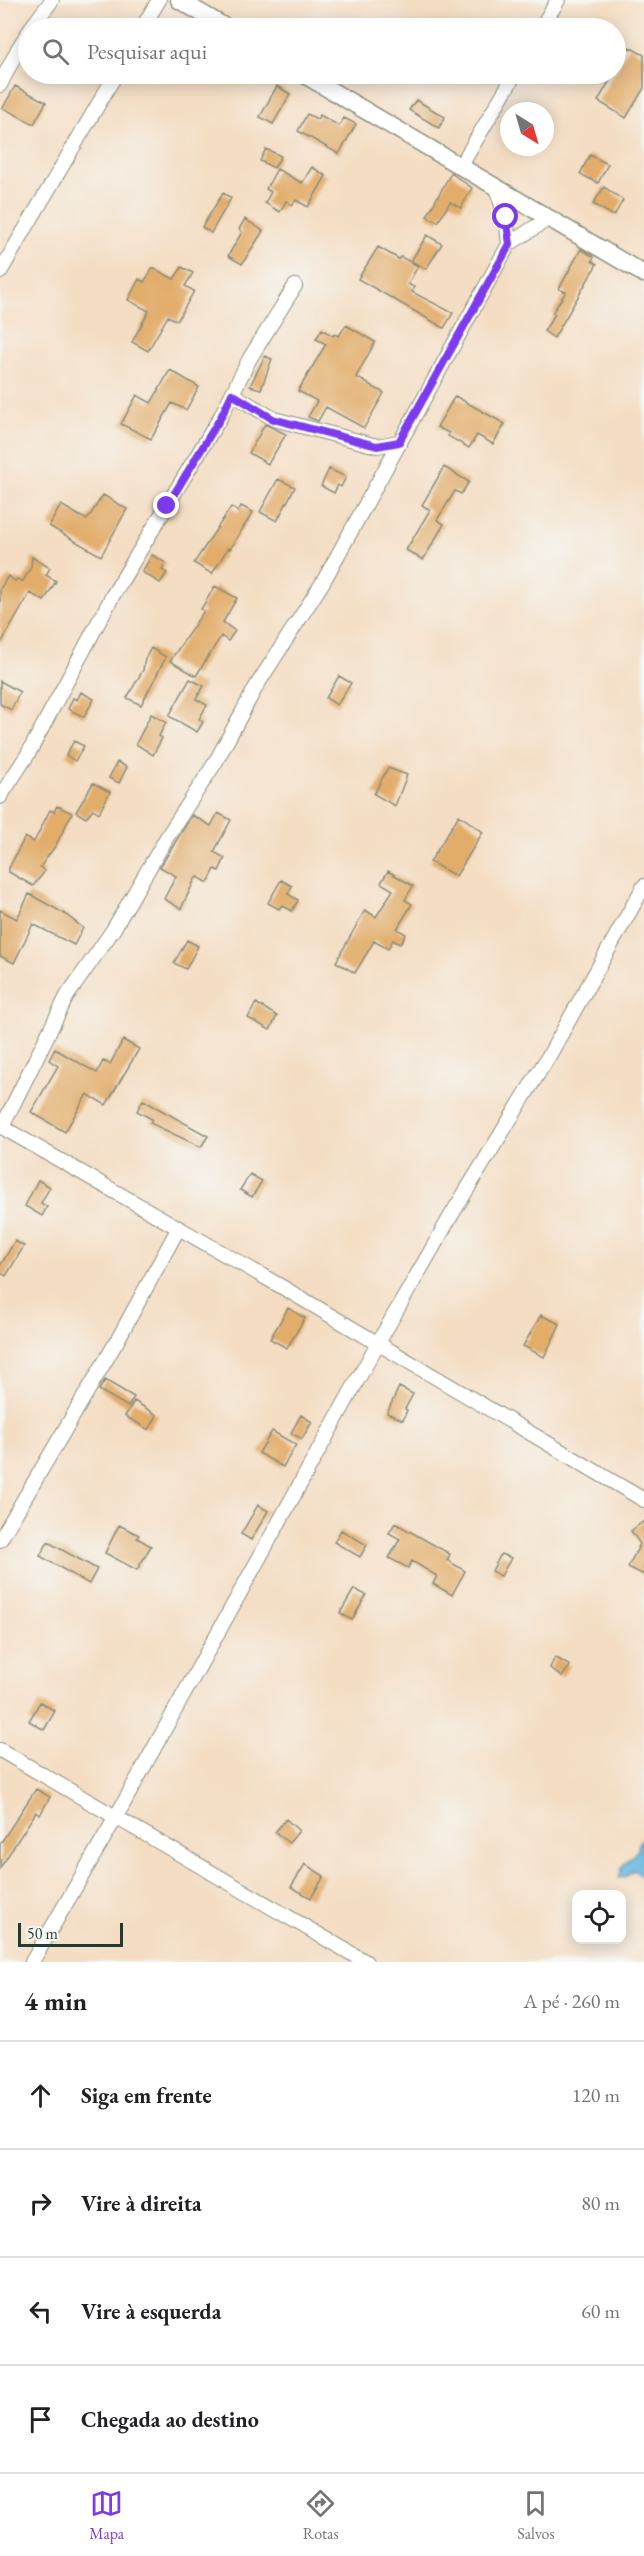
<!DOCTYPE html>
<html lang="pt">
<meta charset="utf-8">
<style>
:root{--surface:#fff;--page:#f6f6f6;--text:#202124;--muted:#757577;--line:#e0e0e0;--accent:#7c3aed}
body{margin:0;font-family:"EB Garamond",serif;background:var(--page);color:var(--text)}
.controls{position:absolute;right:18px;bottom:18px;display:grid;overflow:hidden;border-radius:12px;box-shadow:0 3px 15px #0003}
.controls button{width:54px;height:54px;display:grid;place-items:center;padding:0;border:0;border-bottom:2px solid var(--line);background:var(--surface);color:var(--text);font:30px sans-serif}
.compass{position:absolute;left:500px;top:102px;width:54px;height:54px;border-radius:50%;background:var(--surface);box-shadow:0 3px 15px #0003;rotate:143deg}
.scale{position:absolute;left:18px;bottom:15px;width:105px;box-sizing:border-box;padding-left:6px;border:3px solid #1f3d34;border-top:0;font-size:16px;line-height:21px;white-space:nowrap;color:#1f3d34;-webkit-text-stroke:4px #f6f6f2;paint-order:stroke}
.stop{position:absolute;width:18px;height:18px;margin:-14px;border:4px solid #7c3aed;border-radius:50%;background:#fff}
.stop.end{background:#7c3aed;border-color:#fff;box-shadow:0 2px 6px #0008}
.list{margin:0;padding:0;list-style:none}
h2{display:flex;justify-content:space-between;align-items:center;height:78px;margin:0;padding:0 24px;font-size:26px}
h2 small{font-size:20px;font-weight:400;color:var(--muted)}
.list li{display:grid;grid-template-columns:39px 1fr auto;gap:18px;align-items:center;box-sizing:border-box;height:108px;padding:0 24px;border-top:2px solid var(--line)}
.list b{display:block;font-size:22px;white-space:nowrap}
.list em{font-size:20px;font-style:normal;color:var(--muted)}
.icon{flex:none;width:33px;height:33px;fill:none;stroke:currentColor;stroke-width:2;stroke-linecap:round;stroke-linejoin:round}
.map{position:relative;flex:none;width:644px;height:1962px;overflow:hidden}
.search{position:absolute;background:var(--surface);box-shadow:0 3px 15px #0003;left:18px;right:18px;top:18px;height:66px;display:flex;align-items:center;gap:15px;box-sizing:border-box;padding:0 21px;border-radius:33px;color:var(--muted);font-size:22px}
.sheet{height:510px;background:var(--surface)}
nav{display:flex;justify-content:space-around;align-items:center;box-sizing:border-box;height:84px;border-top:2px solid var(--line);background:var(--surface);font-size:16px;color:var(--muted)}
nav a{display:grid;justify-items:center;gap:3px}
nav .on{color:var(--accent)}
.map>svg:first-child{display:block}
</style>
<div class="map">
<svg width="644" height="1962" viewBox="0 0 644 1962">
<rect width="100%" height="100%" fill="#f6f6f2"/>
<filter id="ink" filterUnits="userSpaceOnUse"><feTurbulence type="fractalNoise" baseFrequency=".0167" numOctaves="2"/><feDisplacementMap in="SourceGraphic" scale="12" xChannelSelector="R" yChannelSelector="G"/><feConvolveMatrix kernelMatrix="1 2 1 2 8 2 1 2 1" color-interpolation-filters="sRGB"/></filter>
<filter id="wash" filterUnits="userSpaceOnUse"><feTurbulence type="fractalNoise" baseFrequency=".008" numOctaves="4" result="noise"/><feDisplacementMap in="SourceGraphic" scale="24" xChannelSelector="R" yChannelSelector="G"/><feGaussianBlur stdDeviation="1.35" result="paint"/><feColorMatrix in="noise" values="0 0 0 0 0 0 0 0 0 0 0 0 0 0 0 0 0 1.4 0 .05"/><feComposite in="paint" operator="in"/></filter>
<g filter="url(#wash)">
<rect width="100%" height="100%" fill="#f4ddc2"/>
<path fill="#63b6df" stroke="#417a8a" stroke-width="1.5" d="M 642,1839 L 644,1840 L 644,1877 L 634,1870 L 625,1877 L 619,1878 L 623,1865 L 638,1850 L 638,1843 Z"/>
<g id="blocks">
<path fill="#e2ac69" d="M 629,47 L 644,55 L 644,88 L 626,118 L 598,101 Z
M 15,86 L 46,102 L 34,124 L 3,108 Z
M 277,86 L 290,94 L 273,124 L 260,117 Z
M 416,100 L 445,117 L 439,128 L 409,110 Z
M 307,114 L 317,119 L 320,115 L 339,126 L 344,118 L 356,124 L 339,154 L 298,131 Z
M 266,149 L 281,156 L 274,168 L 260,161 Z
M 590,155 L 608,164 L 598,183 L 580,174 Z
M 312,167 L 326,176 L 308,207 L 296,200 L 292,205 L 286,201 L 280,212 L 265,203 L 271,192 L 266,189 L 277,169 L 302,183 Z
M 451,173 L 472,188 L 461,208 L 450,202 L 438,222 L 427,216 Z
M 604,187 L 623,200 L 614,216 L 593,204 Z
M 223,193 L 231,198 L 211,233 L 202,227 Z
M 245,219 L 263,231 L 242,264 L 228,256 L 242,232 L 239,229 Z
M 427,235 L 442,244 L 426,269 L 411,261 Z
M 378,247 L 399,259 L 401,257 L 418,266 L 408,284 L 414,287 L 412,292 L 453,313 L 444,328 L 358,279 Z
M 581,249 L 594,257 L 592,261 L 597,264 L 554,338 L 544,331 L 555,314 L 552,313 L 566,292 L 559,289 Z
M 182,267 L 193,273 L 185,286 L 194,291 L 177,321 L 168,316 L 148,351 L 132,342 L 149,311 L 128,300 L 139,279 L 144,282 L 153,268 L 174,279 Z
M 346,325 L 375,342 L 356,377 L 384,393 L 364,428 L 326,407 L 318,421 L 308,417 L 317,401 L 298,391 L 326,344 L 316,339 L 322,329 L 333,336 L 334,334 L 339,336 Z
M 265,356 L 272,359 L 261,389 L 250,386 Z
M 170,370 L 199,387 L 186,410 L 172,403 L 151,439 L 121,424 L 137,395 L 151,403 Z
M 455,396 L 505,424 L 493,444 L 477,435 L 469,448 L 448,436 L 449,433 L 437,427 Z
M 265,424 L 286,434 L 268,464 L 249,453 Z
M 444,467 L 469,482 L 461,494 L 455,491 L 437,520 L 444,524 L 423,560 L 406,550 L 430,510 L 422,505 Z
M 329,469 L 346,477 L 341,487 L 338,485 L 334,493 L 321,486 Z
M 278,479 L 295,487 L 277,521 L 260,512 Z
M 103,495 L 127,509 L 101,556 L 49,526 L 61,505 L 87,520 Z
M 241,506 L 253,512 L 230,549 L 228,548 L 212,574 L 194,563 L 231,507 L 238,512 Z
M 152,555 L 166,563 L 162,570 L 167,573 L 160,583 L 142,572 Z
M 32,557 L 50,568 L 46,575 L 56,581 L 44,601 L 30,593 L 0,645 L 0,589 L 8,576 L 15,581 L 17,579 L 23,581 L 31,567 Z
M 215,586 L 237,598 L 223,622 L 235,631 L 228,641 L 221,636 L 196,676 L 170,661 L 204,611 L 201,609 Z
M 151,648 L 166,657 L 141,705 L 127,698 L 143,670 L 145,659 Z
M 339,676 L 351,683 L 337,705 L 326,698 Z
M 190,679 L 204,686 L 196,699 L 207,705 L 199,719 L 203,722 L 197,732 L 169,716 Z
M 0,681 L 20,692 L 11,710 L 0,704 Z
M 81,692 L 94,699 L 84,717 L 68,709 L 73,698 L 77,700 Z
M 151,714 L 166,722 L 159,736 L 162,738 L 153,755 L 136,744 Z
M 74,741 L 84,746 L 75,761 L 66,755 Z
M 117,762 L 127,767 L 119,783 L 109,778 Z
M 388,768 L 407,775 L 395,806 L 374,794 Z
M 93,783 L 110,792 L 99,813 L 93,809 L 86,818 L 76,812 Z
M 57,806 L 72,813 L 56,845 L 40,867 L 45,871 L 33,886 L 9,872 L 9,868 L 25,837 L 34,842 L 50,810 L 54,812 Z
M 218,813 L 231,820 L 214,852 L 225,858 L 219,871 L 215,869 L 208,883 L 198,877 L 195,879 L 181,909 L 164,899 L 176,876 L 160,867 L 192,815 L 211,826 Z
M 459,815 L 483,832 L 456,876 L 430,862 Z
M 388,871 L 413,886 L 405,900 L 412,904 L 397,929 L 406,934 L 400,944 L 393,940 L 388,949 L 374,941 L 355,973 L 336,962 L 365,910 L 376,917 L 393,890 L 381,883 Z
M 281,880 L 292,886 L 288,894 L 298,900 L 292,911 L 282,905 L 279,909 L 268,903 Z
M 29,894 L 65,914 L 83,928 L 74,945 L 33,924 L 14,963 L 0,956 L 0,910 L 17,919 Z
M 187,940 L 198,946 L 186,969 L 174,963 Z
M 256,1003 L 277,1016 L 270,1030 L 248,1018 Z
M 123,1040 L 139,1049 L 106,1105 L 87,1094 L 65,1132 L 31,1112 L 58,1066 L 49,1060 L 55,1049 L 97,1073 L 103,1061 L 110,1064 Z
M 143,1100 L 208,1136 L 201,1147 L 150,1123 L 152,1119 L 137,1111 Z
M 250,1174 L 262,1181 L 252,1197 L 240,1190 Z
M 38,1180 L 50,1187 L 41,1203 L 47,1207 L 42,1216 L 25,1206 Z
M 15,1241 L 24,1246 L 6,1276 L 0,1272 L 0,1266 Z
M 288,1308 L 305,1318 L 287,1348 L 270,1339 Z
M 541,1315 L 560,1324 L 544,1357 L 523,1346 Z
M 105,1380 L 134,1397 L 128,1407 L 99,1390 Z
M 399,1387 L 413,1394 L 405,1409 L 407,1410 L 403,1420 L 387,1413 Z
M 134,1401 L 157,1415 L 149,1430 L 125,1416 Z
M 301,1415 L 312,1422 L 302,1439 L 291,1433 Z
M 272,1431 L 296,1445 L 283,1467 L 259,1453 Z
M 258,1505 L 268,1511 L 251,1540 L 241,1534 Z
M 644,1521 L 644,1575 L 628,1567 L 640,1544 L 631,1531 Z
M 395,1523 L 450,1554 L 447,1560 L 465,1571 L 452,1595 L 433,1584 L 437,1576 L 412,1561 L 408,1568 L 389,1558 L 400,1539 L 389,1533 Z
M 119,1525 L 139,1535 L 137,1538 L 151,1546 L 137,1570 L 105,1553 Z
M 341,1530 L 367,1545 L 360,1557 L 334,1542 Z
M 48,1542 L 97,1569 L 89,1584 L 40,1556 Z
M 501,1554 L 511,1558 L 501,1576 L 492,1571 Z
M 354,1589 L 366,1595 L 352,1620 L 340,1613 Z
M 555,1657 L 570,1666 L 562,1677 L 550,1668 Z
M 40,1702 L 55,1711 L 44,1730 L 29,1721 Z
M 36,1789 L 50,1797 L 40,1815 L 36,1812 L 0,1868 L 0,1844 Z
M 286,1819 L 299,1831 L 289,1843 L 275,1832 Z
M 305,1864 L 324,1876 L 311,1898 L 291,1887 Z"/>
</g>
</g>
<g filter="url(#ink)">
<use href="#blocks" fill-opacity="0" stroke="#8a8d7b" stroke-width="1.5"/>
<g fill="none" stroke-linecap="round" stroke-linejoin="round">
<defs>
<path id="minor" d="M 31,28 L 52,0
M 142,28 L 159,0
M 541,28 L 558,0
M 0,85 L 18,49 L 28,33
M 460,167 L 515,74
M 496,188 L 506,217 L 509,244
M 0,272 L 116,74
M 232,394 L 274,419 L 377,446 L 399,442
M 0,797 L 28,754 L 113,595 L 221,416 L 250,358 L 295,286
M 0,1126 L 282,1287 L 644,1500
M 2,1127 L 67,996 L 113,930 L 167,837 L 215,763 L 257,685 L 323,582 L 509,244 L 548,219
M 0,1540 L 117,1341 L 178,1229
M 0,1750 L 366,1962
M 32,1962 L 116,1817 L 378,1343 L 452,1214 L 550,1054 L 644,886"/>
<path id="tertiary" d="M 179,0 L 227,28
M 303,74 L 644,274"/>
</defs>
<use href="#minor" stroke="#8a8d7b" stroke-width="16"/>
<use href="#tertiary" stroke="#8a8d7b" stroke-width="19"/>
<use href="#minor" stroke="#fff" stroke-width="14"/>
<use href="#tertiary" stroke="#fff" stroke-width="16"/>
</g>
</g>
<g fill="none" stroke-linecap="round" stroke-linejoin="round" filter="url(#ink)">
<path stroke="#7c3aed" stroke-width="8" d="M 167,506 L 221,417 L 232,394 L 273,419 L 377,446 L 399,442 L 510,244 L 506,217"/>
</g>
</svg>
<div class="controls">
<button><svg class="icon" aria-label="locate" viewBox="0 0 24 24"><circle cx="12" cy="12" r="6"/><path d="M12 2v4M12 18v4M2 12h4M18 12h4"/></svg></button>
</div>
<svg class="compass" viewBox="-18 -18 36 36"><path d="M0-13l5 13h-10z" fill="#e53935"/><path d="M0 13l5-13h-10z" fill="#757577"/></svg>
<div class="scale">50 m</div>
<div class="stop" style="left:506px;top:217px"></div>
<div class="stop end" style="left:167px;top:506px"></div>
<div class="search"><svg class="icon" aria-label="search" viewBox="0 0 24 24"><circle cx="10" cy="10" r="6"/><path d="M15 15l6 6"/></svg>Pesquisar aqui</div>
</div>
<section class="sheet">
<h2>4 min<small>A pé · 260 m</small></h2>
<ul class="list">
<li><svg class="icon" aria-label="ahead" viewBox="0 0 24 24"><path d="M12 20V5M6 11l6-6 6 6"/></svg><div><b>Siga em frente</b></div><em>120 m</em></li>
<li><svg class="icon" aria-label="right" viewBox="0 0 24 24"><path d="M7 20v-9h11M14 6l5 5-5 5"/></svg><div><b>Vire à direita</b></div><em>80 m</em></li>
<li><svg class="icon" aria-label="left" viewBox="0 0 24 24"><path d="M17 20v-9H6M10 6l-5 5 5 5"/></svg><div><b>Vire à esquerda</b></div><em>60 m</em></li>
<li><svg class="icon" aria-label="arrive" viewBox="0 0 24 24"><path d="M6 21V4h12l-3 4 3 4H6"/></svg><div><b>Chegada ao destino</b></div></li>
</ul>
</section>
<nav>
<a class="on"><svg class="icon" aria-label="map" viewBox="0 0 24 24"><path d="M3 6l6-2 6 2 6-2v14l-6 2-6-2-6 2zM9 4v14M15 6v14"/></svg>Mapa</a>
<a><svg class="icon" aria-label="directions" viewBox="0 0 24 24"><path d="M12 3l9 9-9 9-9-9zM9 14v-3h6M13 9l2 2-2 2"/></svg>Rotas</a>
<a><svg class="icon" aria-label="saved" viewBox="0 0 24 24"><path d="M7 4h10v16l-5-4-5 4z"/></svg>Salvos</a>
</nav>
